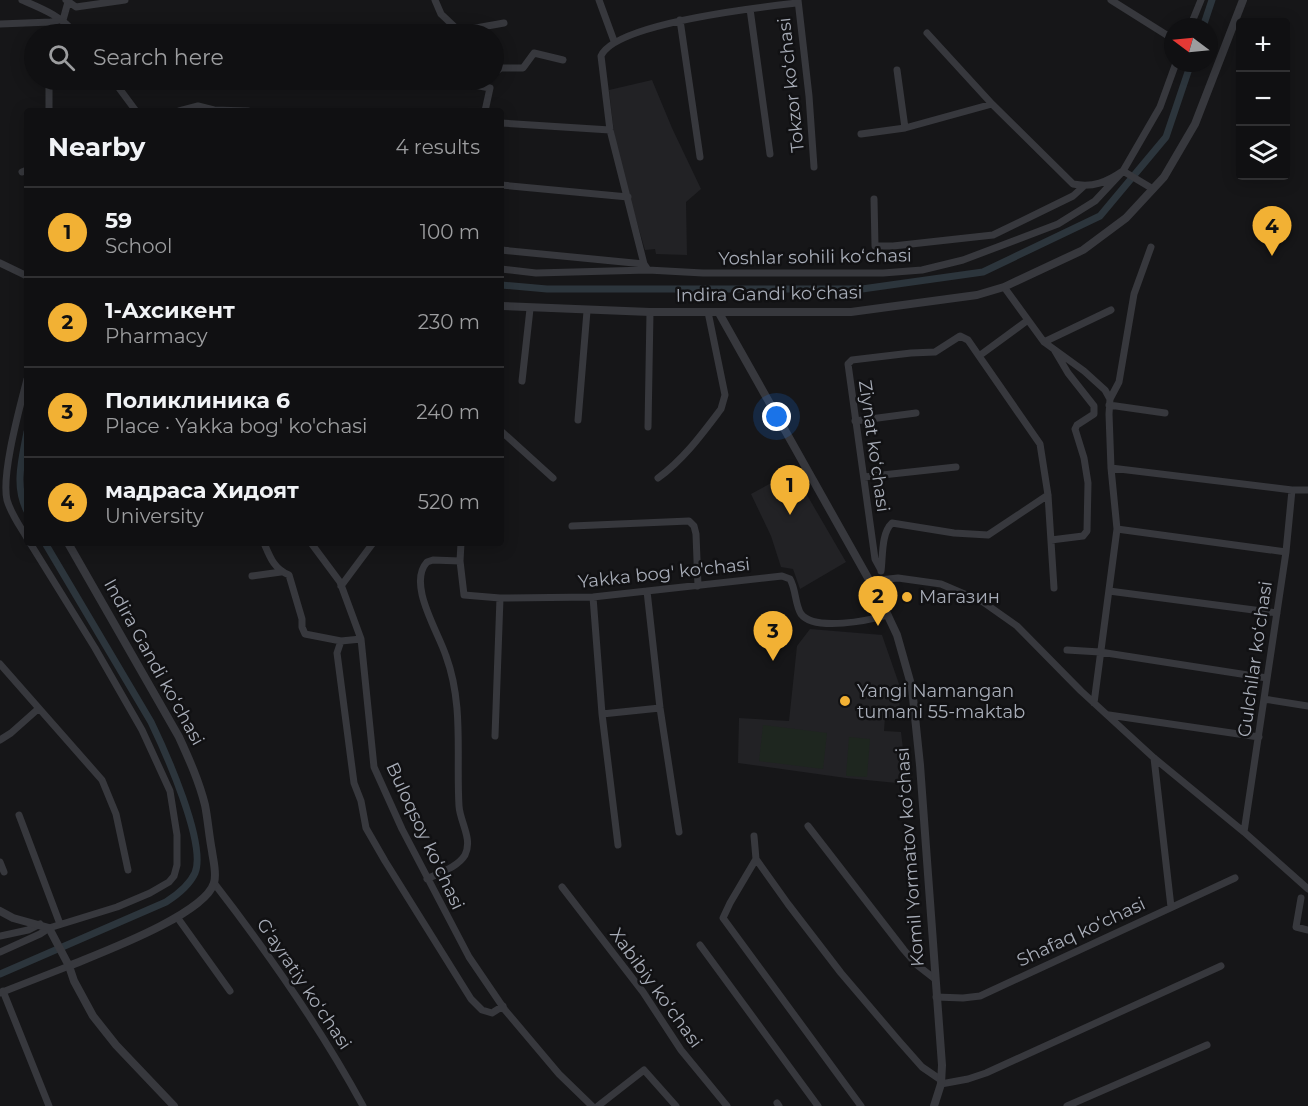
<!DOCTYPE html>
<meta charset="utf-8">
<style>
:root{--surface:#101012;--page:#1e1e20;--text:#f1f3f6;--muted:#9c9d9f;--line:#303032;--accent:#f2b134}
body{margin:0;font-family:Montserrat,sans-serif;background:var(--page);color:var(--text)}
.controls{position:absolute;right:18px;top:18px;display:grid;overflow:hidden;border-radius:6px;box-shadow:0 3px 15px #0003}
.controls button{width:54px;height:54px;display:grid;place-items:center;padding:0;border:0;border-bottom:2px solid var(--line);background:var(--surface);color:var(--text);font:30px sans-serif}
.compass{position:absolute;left:1164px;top:18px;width:54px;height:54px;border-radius:50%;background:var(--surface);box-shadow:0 3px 15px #0003;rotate:286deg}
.you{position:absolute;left:777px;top:417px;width:21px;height:21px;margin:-15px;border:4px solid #fff;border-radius:50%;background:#1a73e8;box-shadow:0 0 0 9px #1a73e833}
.badge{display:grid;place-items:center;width:39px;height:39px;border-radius:50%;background:var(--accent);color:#111;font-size:20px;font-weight:700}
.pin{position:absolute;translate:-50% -50px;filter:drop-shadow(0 2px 3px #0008)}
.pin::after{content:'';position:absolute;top:32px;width:21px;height:18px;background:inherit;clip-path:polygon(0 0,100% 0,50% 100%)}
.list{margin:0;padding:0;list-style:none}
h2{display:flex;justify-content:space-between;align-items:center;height:78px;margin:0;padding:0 24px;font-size:26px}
h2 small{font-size:20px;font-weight:400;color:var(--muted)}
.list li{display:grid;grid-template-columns:39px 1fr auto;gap:18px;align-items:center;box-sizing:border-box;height:90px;padding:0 24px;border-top:2px solid var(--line)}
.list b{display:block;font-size:22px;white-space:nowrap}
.list p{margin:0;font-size:20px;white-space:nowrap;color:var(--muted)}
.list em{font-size:20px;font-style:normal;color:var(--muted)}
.icon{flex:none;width:33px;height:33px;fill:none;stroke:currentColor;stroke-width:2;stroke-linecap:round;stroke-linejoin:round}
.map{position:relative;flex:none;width:1308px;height:1106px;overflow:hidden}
.search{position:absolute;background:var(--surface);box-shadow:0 3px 15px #0003;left:24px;top:24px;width:480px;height:66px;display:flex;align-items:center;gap:15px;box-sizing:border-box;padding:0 21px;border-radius:33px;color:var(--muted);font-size:22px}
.panel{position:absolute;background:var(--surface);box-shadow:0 3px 15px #0003;left:24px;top:108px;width:480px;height:438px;border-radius:6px}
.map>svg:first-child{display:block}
</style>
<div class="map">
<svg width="1308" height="1106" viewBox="0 0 1308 1106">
<rect width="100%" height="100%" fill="#161618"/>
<path fill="#222225" d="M 652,80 L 672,128 L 701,189 L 686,202 L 687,255 L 656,254 L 655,249 L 645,250 L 616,151 L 609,90 Z
M 793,471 L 846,562 L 800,589 L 793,569 L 781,567 L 771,536 L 751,494 Z
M 810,629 L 882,635 L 899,684 L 900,718 L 885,717 L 884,731 L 901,732 L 907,784 L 846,778 L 738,763 L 739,718 L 789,721 L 797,646 Z"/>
<path fill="#1e261f" d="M 763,725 L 827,733 L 823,769 L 759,761 Z
M 849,737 L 870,739 L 867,777 L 846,776 Z"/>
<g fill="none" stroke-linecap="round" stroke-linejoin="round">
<path stroke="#2c353c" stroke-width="7" d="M 1203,27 L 1212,0
M 501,285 L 547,289 L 862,289 L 983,272 L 1100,216 L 1166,137 L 1191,63
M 27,432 C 22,459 14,486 27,511
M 0,974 L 166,902 C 177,895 189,886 195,873 C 207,844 165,751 151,722 L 45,543"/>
<path stroke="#37383d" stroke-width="7" d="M 22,0 C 43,9 61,16 76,34
M 66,0 L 76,7 L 125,0
M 435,0 L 441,14 L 459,31 L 504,23
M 599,0 L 614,41
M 798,0 L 809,96 L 814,167
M 1111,0 L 1173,39
M 750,9 L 770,154
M 63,20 L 68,2
M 680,20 L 700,157
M 0,24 L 51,22 L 62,19
M 1190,27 L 1201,0
M 927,33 L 992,104
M 51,34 L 51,22
M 897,70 L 905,128 L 992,104 L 1073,184 C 1093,188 1107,182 1123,171 L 1153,189
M 494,73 L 501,68 L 523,68 L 534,53 L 563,60
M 113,80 L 136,111
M 434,85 L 453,81 L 490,88 L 485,111
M 49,111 L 49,80
M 179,111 L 198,106 L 214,110 L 248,111
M 501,123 L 610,130
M 861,134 L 905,128
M 22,172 L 27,170
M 501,185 L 628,197
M 874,199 L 875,246 L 893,246 L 993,235 L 1073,196 L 1084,186
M 501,250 L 644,264
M 0,263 L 27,276
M 501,269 L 536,273 L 648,270 L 703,273 L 883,273 L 922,270 L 963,260 L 1058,224 L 1095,201 L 1123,171 L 1160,107 L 1176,63
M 648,270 L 644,264 L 610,130 L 601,56 C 615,23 761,7 797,3
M 1004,287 L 1044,342 L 1084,371 L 1105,390 L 1110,399 L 1109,414 L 1111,468 L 1117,529 L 1094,703
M 1028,320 L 979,356 L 1040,444 L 1048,495 L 1054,588
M 1044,342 L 1111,310
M 27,379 C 20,407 1,474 7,500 C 11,514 20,526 27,538
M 522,381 L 530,309
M 1110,399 L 1119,382 L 1134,294 L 1151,247
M 1109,405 L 1165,413
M 578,420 L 587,311
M 855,421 L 916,413
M 648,427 L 650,312
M 501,431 L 553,478
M 1111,468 L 1292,490 L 1308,490
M 864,477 L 956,467
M 658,478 C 684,459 702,434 721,409 L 725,395 L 708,312
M 572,526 L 689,521 L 694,526 L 696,534 L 698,586
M 1117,529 L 1286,552
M 1051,540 L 1083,536 L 1087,531 L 1088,483 L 1084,458 L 1075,429 L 1077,425 L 1094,414 L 1094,406 L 1068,373 L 1055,351
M 264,543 C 270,557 274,569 289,575 L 302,619 L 302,627 L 305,634 L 341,641
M 311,543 L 340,582 L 361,639 L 374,767 L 402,829 L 469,957 L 505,1010 L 559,1074 L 592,1106
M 461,543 L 460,561 L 464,595 L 500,598 L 593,597 L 782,576 L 790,579 C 796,589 795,605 801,614 C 815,632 870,620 888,615
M 881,570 L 875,559 L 848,364 L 852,360 L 911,353 L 935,352 L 960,336 L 968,340 L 979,356
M 881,571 C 883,557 881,533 892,523 L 954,533 L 988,535 L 1048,495
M 252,576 L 281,572
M 870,581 L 898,578 L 941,584 L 983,602 L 1017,626 L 1081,691 L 1154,758 L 1244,832 L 1308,889
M 341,586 L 373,543
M 647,591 L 660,708 L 679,832
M 1109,591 L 1277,613
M 593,597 L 602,714 L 618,845
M 361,639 L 341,641 L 337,653 L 354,783 L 361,801 L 366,828 L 385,861 L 471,999 L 482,1010 L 492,1013 L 503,1006
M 1067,650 L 1100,652 L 1267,678
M 0,664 L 102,780 L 116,814 L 128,870
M 1264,699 L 1308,706
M 602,714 L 660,708
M 1109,715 L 1259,737
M 495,736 L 500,598
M 0,740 L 11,733 L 38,709
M 1154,758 L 1171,907
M 19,815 L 60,924
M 808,826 L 904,950 L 917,965 L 935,979
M 1244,832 L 1286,552 L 1292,490
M 754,836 L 756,859 L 788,904 L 841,973 L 899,1041 L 922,1067 L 941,1080
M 756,859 L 730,903 L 723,918 L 861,1106
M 0,862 L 4,872
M 427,879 C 439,873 458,867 465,855 C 473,839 460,822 459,806 C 456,755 464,705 446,656 C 438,631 407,584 427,562 L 433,560 L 460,561
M 214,883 C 269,954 320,1027 363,1106
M 562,887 L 643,992 L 681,1050 L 727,1106
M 1301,898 L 1296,927 L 1308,930
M 177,917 L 230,991
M 0,936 L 28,930 L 40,924
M 700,945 L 818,1106
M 0,952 L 40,934 L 49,928 L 117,907 L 150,893 L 169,882 L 174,876 L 177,865 L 177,835 L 170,791 L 142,730 L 95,648 L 30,543
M 3,991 L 49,1106
M 0,993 L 69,966
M 936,997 L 963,998 L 980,996 L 1235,878
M 941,1084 L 968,1079 L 986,1073 L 1221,966
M 777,1103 L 779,1106
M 598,1106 L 644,1070 L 676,1106
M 1067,1106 L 1207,1045"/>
<path stroke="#37383d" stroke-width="8" d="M 501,306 L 650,312 L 851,312 L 977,295 L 1004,287 L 1083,250 L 1126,218 L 1164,177 L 1195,124 L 1243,0
M 719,313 L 881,601 L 897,635 L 912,688 L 920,765 L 942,1065 L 941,1084 L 934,1106
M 68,543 L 179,737 C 189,759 199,781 205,805 C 208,820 209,836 212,851 C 213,860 217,873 214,883 C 204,915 100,953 69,966
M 0,911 L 13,918 L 49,928 L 69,966 L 74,981 L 93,1016 L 116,1045 L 174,1106"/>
</g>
<g fill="#f2b134" stroke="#111113" stroke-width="2">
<circle cx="907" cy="597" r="6"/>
<circle cx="845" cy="701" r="6"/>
</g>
<g text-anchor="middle" stroke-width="5" stroke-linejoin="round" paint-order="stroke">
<g font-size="18" fill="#a8adb8" stroke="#111113">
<text transform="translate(791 85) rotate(-96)" y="6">Tokzor koʻchasi</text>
<text transform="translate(815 257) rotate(-1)" y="6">Yoshlar sohili koʻchasi</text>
<text transform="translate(769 294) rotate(-1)" y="6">Indira Gandi koʻchasi</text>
<text transform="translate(874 446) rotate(82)" y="6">Ziynat koʻchasi</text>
<text transform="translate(664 573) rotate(-6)" y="6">Yakka bog' ko'chasi</text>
<text transform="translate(1255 659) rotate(-82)" y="6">Gulchilar koʻchasi</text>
<text transform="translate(154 662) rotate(61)" y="6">Indira Gandi koʻchasi</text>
<text transform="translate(425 836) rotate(65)" y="6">Buloqsoy koʻchasi</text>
<text transform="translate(910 857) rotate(-94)" y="6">Komil Yormatov koʻchasi</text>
<text transform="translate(1081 932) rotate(-25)" y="6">Shafaq koʻchasi</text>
<text transform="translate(304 984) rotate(56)" y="6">Gʻayratiy koʻchasi</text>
<text transform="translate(656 988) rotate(54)" y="6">Xabibiy koʻchasi</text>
</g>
<g font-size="18" fill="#a8adb8" stroke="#111113" text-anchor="start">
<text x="919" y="603">Магазин</text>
<text x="857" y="697">Yangi Namangan<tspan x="857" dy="21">tumani 55-maktab</tspan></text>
</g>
</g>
</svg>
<div class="controls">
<button>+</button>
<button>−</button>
<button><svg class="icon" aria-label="layers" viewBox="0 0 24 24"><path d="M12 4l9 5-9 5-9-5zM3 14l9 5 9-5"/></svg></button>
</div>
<svg class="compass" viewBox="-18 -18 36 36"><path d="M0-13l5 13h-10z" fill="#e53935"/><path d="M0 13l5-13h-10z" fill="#9c9d9f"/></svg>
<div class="you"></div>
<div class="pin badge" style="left:790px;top:515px">1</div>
<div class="pin badge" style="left:878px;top:626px">2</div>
<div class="pin badge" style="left:773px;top:661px">3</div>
<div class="pin badge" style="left:1272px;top:256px">4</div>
<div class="search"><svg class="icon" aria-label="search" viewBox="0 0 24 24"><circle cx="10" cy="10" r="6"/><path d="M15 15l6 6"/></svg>Search here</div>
<section class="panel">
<h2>Nearby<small>4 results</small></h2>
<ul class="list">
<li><span class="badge">1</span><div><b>59</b><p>School</p></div><em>100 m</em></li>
<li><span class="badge">2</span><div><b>1-Ахсикент</b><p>Pharmacy</p></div><em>230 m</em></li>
<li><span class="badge">3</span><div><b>Поликлиника 6</b><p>Place · Yakka bog' ko'chasi</p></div><em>240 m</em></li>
<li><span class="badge">4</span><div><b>мадраса Хидоят</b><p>University</p></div><em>520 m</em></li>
</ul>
</section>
</div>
